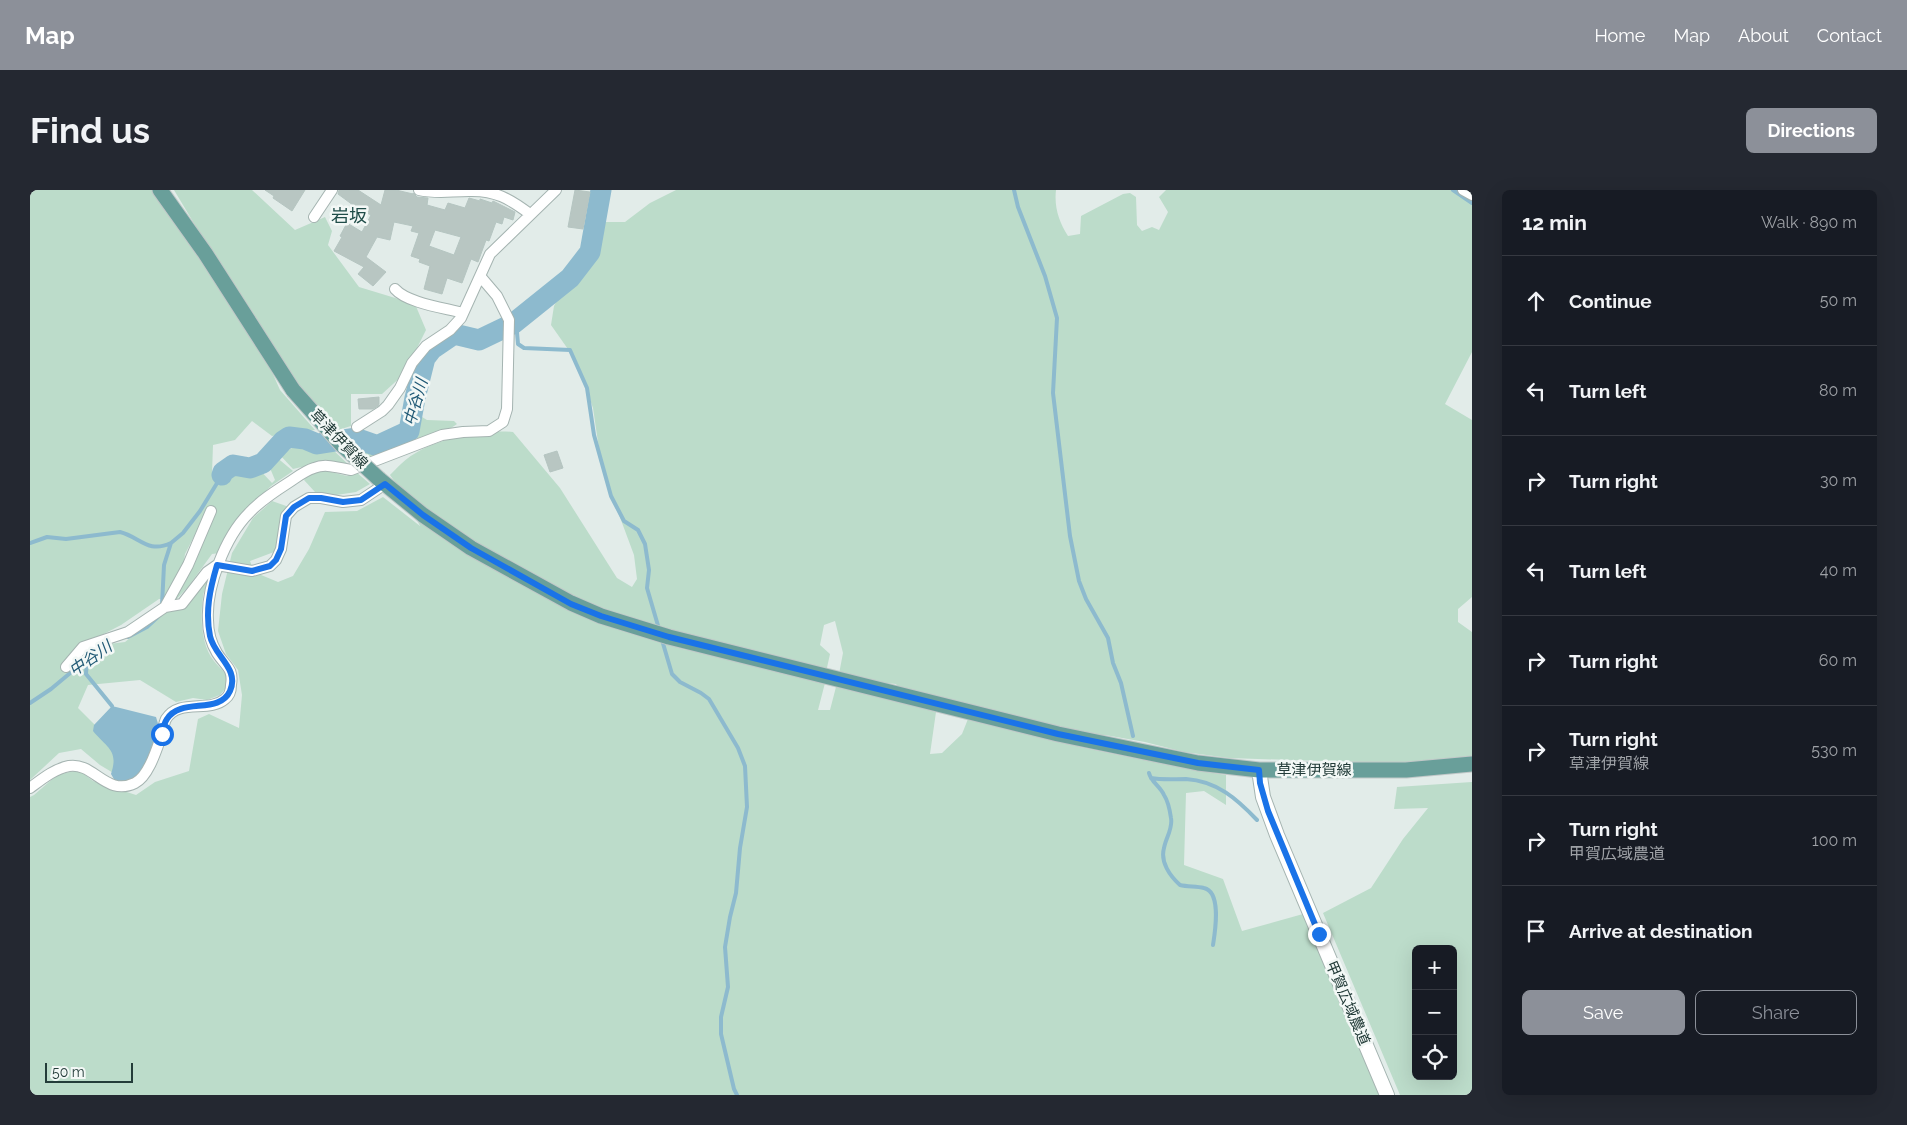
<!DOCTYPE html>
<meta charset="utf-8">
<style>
:root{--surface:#171b24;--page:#242831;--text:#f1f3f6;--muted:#9ea1a6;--line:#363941;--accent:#8c9099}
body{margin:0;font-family:Raleway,"Noto Sans JP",sans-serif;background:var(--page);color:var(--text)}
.controls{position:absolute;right:15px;bottom:15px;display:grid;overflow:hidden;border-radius:8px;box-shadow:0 5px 20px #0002}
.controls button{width:45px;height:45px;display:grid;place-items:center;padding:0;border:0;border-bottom:1px solid var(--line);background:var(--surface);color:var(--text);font:25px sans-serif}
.scale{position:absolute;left:15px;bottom:12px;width:88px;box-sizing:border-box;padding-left:5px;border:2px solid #233c39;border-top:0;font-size:14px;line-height:18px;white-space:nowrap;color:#233c39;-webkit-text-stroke:4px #f3f8f6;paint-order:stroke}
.stop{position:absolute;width:15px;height:15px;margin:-11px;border:4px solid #1a73e8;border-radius:50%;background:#fff}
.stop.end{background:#1a73e8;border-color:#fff;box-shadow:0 1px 5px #0008}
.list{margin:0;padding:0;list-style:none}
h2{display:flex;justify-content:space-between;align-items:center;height:65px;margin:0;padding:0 20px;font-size:21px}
h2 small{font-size:16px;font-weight:400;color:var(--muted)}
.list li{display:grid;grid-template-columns:32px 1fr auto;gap:15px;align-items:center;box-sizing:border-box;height:90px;padding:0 20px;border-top:1px solid var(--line)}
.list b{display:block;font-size:19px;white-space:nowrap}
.list p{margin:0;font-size:16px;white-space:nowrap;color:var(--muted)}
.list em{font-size:16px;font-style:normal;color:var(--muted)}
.actions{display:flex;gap:10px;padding:15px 20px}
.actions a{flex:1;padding:11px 0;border:1px solid var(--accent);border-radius:8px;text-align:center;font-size:18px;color:var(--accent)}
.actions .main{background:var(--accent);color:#fff}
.icon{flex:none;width:28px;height:28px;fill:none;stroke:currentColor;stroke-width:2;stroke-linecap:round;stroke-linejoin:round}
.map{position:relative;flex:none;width:1442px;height:905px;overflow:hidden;border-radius:8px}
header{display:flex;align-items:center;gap:30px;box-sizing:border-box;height:70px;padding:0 25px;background:var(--accent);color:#fff}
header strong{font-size:24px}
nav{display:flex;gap:28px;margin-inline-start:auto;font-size:18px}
.intro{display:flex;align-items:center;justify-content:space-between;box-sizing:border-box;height:120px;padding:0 30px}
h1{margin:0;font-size:35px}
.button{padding:12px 22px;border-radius:8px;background:var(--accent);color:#fff;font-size:18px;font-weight:700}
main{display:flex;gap:30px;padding:0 30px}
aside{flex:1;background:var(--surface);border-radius:8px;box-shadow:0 5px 20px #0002}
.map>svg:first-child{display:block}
</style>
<header>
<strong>Map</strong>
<nav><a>Home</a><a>Map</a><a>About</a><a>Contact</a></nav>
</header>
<div class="intro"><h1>Find us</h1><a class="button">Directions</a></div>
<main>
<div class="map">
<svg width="1442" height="905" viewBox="0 0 1442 905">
<rect width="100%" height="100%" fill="#e2ece9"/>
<path fill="#bcdcca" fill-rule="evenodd" d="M 0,0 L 123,0 L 123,3 L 135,3 L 192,80 L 144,0 L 222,0 L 265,40 L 295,27 L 302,41 L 298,55 L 329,97 L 385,114 L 396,140 L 374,184 L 352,204 L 321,204 L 321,236 L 308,240 L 238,173 L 250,200 L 285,240 L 242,246 L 222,231 L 205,250 L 183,255 L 182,283 L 206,276 L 211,282 L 226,276 L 242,293 L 245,290 L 237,271 L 245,266 L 263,281 L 241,296 L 213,323 L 190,363 L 182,364 L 158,397 L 142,414 L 178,319 L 155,364 L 152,385 L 137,409 L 129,409 L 91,435 L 47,458 L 95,452 L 127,426 L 154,415 L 181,385 C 178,392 174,399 173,407 C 170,427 171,455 184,471 C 192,481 194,479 200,493 L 190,505 L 177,510 L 163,508 L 146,512 L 110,490 L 58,495 L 48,518 L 90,560 L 85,584 L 70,575 L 51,559 L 29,563 L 0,590 Z
M 646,0 L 1026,0 C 1024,17 1029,32 1038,46 L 1050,44 L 1051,26 L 1093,4 L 1100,3 L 1106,7 L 1107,35 L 1112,41 L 1122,37 L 1129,40 L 1138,22 L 1129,7 L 1136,0 L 1428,0 L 1442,10 L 1442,162 L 1415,214 L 1442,230 L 1442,407 L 1428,419 L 1428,432 L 1442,442 L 1442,567 L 1385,574 L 1199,568 L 1154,562 L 1115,552 L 1075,545 L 1061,554 L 1037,550 L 1050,557 L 1153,578 L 1196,585 L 1196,615 L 1174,601 L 1156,603 L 1154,675 L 1193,689 L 1212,741 L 1273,724 L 1350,905 L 0,905 L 0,607 L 4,605 L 27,585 L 49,580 L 63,591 L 106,605 L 125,592 L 159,581 L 168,529 L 179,524 L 209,538 L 212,505 L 208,480 L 196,464 L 188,441 L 192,404 L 202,363 L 223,328 L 242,311 L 259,317 L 251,348 L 244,362 L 220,371 L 224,382 L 248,392 L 263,386 L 279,359 L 295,322 L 327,321 L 353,307 L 390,336 L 376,308 L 360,285 C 367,278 375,269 384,264 C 409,248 454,239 483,242 L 530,298 L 587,388 L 602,397 L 607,389 L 604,365 L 572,279 L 563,218 L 547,172 L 521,135 L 524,116 L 547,72 L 553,49 L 567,32 L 595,32 L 620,13 ZM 506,402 L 564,416 L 655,444 L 796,482 L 800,464 L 790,455 L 794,435 L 805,431 L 813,463 L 809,484 L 834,491 L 866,494 L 876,510 L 1007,546 L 938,529 L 932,544 L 912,563 L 900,564 L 906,522 L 875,513 L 806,497 L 800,520 L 788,520 L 795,493 L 696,469 L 681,461 L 656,460 L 590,440 L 554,426 Z
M 387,224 L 397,230 L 424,231 L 427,234 L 418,240 L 395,248 L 384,248 L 366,258 L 341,269 L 325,254 L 358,247 L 377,239 Z
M 273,253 L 284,256 L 301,258 L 320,276 L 293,272 L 263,279 L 249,264 Z
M 293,280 L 317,286 L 325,281 L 340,294 L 326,302 L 300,306 L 285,302 L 274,290 L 280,283 Z
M 1442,592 L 1442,905 L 1370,905 L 1293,723 L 1341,698 L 1373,649 L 1398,618 L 1364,619 L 1367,597 ZM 1386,759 L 1423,759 L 1423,886 L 1386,886 Z"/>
<path fill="#8dbace" d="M 82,516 L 126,527 L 129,537 L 112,583 L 97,592 L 85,591 L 81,584 C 89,560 77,558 63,541 L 64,535 Z"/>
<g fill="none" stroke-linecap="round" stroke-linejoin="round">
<path stroke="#8dbace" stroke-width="4" d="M 984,0 L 988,17 L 1015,86 L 1027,128 L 1023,203 L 1040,346 L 1049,391 L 1056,409 L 1078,448 L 1083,473 L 1091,493 L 1103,546
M 1423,0 L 1442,13
M 486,131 L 488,154 L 494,158 L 540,160 L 557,198 L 564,245 L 581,306 L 594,331 L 608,340 L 615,354 L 619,380 L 617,398 L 629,439
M 0,353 L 17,347 L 36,349 L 90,342 C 110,347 118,364 141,353
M 132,415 L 134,375 L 141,353 L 153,343 L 170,321 L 192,285
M 98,447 L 117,437 L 131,424
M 632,450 L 642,484 L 650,492 L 671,503 L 679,509 L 708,558 L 715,576 L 717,617 L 710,658 L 706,703 L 700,727 L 695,757 L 698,797 L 691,827 L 691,844 L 704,899 L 707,905
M 57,467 L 56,484 L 82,516
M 0,513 L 21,499 L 75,454
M 1119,583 C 1121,592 1130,596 1134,605 C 1138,611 1140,621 1141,628 C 1143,639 1136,647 1134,658 C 1130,672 1140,686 1150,695 C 1158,697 1166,696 1174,698 C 1192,702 1185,742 1183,755
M 1121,588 C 1132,590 1144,589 1156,589 C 1187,591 1207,609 1227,630"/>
<path stroke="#8dbace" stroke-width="21" d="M 192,285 L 193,282 L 203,275 L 220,278 L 233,273 L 253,251 L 259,247 L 275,249 L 287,254 L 325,248 L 345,255 L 351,254 L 379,241 L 385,208 L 395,168 L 402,159 L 424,144 L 449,150 L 474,138 L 484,133 L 540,88 L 560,62 L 571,0"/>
</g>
<path fill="#b8c6c2" stroke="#b5c5c1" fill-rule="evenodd" d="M 235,0 L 275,0 L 262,21 L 243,8 L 244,6 Z
M 309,0 L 328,0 L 351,15 L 355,0 L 366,0 L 383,4 L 383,3 L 387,7 L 398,8 L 397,15 L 415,20 L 418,13 L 435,18 L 439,8 L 450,11 L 450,9 L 462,13 L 463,11 L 485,22 L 483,30 L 474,27 L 472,34 L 466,32 L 459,51 L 456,50 L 448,72 L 441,69 L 432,93 L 417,88 L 412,104 L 394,99 L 400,76 L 389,72 L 390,69 L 381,66 L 389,43 L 381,41 L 383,36 L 364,32 L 360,50 L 347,47 L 336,67 L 356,82 L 343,96 L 328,84 L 334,77 L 304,61 L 312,47 L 310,46 L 317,33 L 332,42 L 341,25 L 327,18 L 308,4 ZM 405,40 L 431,47 L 424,65 L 399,56 Z
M 545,0 L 560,2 L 553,39 L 538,37 Z
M 349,207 L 349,214 L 348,216 L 343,219 L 329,219 L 328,209 Z
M 527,261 L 533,278 L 520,282 L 514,265 Z"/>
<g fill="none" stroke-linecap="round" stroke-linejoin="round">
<defs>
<path id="minor" d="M 389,0 C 408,4 420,1 439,1 C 465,0 480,9 500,24
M 1433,0 L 1442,5
M 284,27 L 302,0
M 365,99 C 377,113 415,118 433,123
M 327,237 L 352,221 L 358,215 L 370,198 L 382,173 L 396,156 L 420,140 L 431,128 L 460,64 L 526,0
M 135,417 L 158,375 L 181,321
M 36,477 L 53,457 L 98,442 L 135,417 L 152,414 L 177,382 L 187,375 L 222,381 L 240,376 L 246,370 L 251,359 L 256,326 L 264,317 L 279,308 L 291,308 L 313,312 L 331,310 L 355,294
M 0,598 C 12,589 24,579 39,576 C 64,572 76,607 105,593 C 119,586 127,558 132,544 C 133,540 134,533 136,529 C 149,508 179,523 195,509 C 199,506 201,500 201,495 C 204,478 195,476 187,463 C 181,453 178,442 178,430 C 176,397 195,347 219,323 C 230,311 244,302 258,293 C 266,288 274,281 284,278 C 296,273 308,278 321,280 L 412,245 L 433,242 L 459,241 L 473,232 L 477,219 L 479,130 L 467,106 L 450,86"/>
<path id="tertiary" d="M 1229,580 L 1233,607 L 1247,645 L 1357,905"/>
<path id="primary" d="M 130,0 L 175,63 L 263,200
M 349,289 L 393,325 L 441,358 L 541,413 L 571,426 L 639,447 L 1028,544 L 1168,573 L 1229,580 L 1376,580 L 1442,574"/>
</defs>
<use href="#minor" stroke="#a5b4b1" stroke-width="12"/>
<use href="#tertiary" stroke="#a5b4b1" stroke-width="16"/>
<use href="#primary" stroke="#c1c8c8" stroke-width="17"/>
<use href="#minor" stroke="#fff" stroke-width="10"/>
<use href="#tertiary" stroke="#fff" stroke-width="14"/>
<use href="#primary" stroke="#699f9a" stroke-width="15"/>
<defs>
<path id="primary-bridge" d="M 263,200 L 312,255 L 349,289"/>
</defs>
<use href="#primary-bridge" stroke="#c1c8c8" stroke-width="17" stroke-linecap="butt"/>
<use href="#primary-bridge" stroke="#699f9a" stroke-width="15"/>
</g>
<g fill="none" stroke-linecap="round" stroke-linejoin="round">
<path stroke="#1a73e8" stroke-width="6" d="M 132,544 C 133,539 134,533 137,529 C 151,507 189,525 200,501 C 210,479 184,466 180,446 C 175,421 180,399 187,375 L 222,381 L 240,376 L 246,370 L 251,359 L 256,326 L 264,317 L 279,308 L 291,308 L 313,312 L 331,310 L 355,294 L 393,325 L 441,358 L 541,414 L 571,426 L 639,447 L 1028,544 L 1168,573 L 1229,580 L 1230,593 L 1238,621 L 1289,744"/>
</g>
<g text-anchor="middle" stroke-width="5" stroke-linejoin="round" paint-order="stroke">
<g font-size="15" fill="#233c39" stroke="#f3f8f6">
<text transform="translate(309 249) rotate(46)" y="5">草津伊賀線</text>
<text x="1284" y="585">草津伊賀線</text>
<text transform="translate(1318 813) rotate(67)" y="5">甲賀広域農道</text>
</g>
<g font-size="16" font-style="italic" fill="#205975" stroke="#f3f8f6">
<text transform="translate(385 212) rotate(-74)" y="6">中谷川</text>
<text transform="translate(60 468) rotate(-35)" y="6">中谷川</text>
</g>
<g font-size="18" fill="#204d49" stroke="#f3f8f6">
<text x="319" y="32">岩坂</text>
</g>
</g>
</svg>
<div class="controls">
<button>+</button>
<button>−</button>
<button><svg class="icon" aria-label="locate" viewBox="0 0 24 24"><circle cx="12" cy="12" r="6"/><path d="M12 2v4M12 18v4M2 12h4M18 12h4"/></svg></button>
</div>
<div class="scale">50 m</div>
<div class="stop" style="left:132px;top:544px"></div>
<div class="stop end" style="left:1289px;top:744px"></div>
</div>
<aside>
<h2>12 min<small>Walk · 890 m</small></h2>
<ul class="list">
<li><svg class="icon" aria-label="ahead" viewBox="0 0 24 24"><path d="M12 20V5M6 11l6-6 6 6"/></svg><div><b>Continue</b></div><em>50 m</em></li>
<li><svg class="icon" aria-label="left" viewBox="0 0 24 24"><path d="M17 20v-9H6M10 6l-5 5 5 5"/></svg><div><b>Turn left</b></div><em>80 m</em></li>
<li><svg class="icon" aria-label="right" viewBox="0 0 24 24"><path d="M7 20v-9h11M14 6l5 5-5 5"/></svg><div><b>Turn right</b></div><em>30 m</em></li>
<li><svg class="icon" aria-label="left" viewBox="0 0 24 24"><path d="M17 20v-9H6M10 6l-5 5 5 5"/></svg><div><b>Turn left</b></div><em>40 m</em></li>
<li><svg class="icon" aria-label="right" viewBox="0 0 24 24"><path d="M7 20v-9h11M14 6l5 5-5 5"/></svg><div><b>Turn right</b></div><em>60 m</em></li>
<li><svg class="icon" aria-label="right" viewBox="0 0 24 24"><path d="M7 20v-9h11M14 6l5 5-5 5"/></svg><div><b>Turn right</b><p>草津伊賀線</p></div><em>530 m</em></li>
<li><svg class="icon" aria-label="right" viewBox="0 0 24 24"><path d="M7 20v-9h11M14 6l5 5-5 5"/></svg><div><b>Turn right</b><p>甲賀広域農道</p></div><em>100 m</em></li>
<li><svg class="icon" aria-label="arrive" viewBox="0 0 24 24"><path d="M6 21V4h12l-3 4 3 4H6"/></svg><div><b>Arrive at destination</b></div></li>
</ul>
<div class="actions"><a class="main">Save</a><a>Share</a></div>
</aside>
</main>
